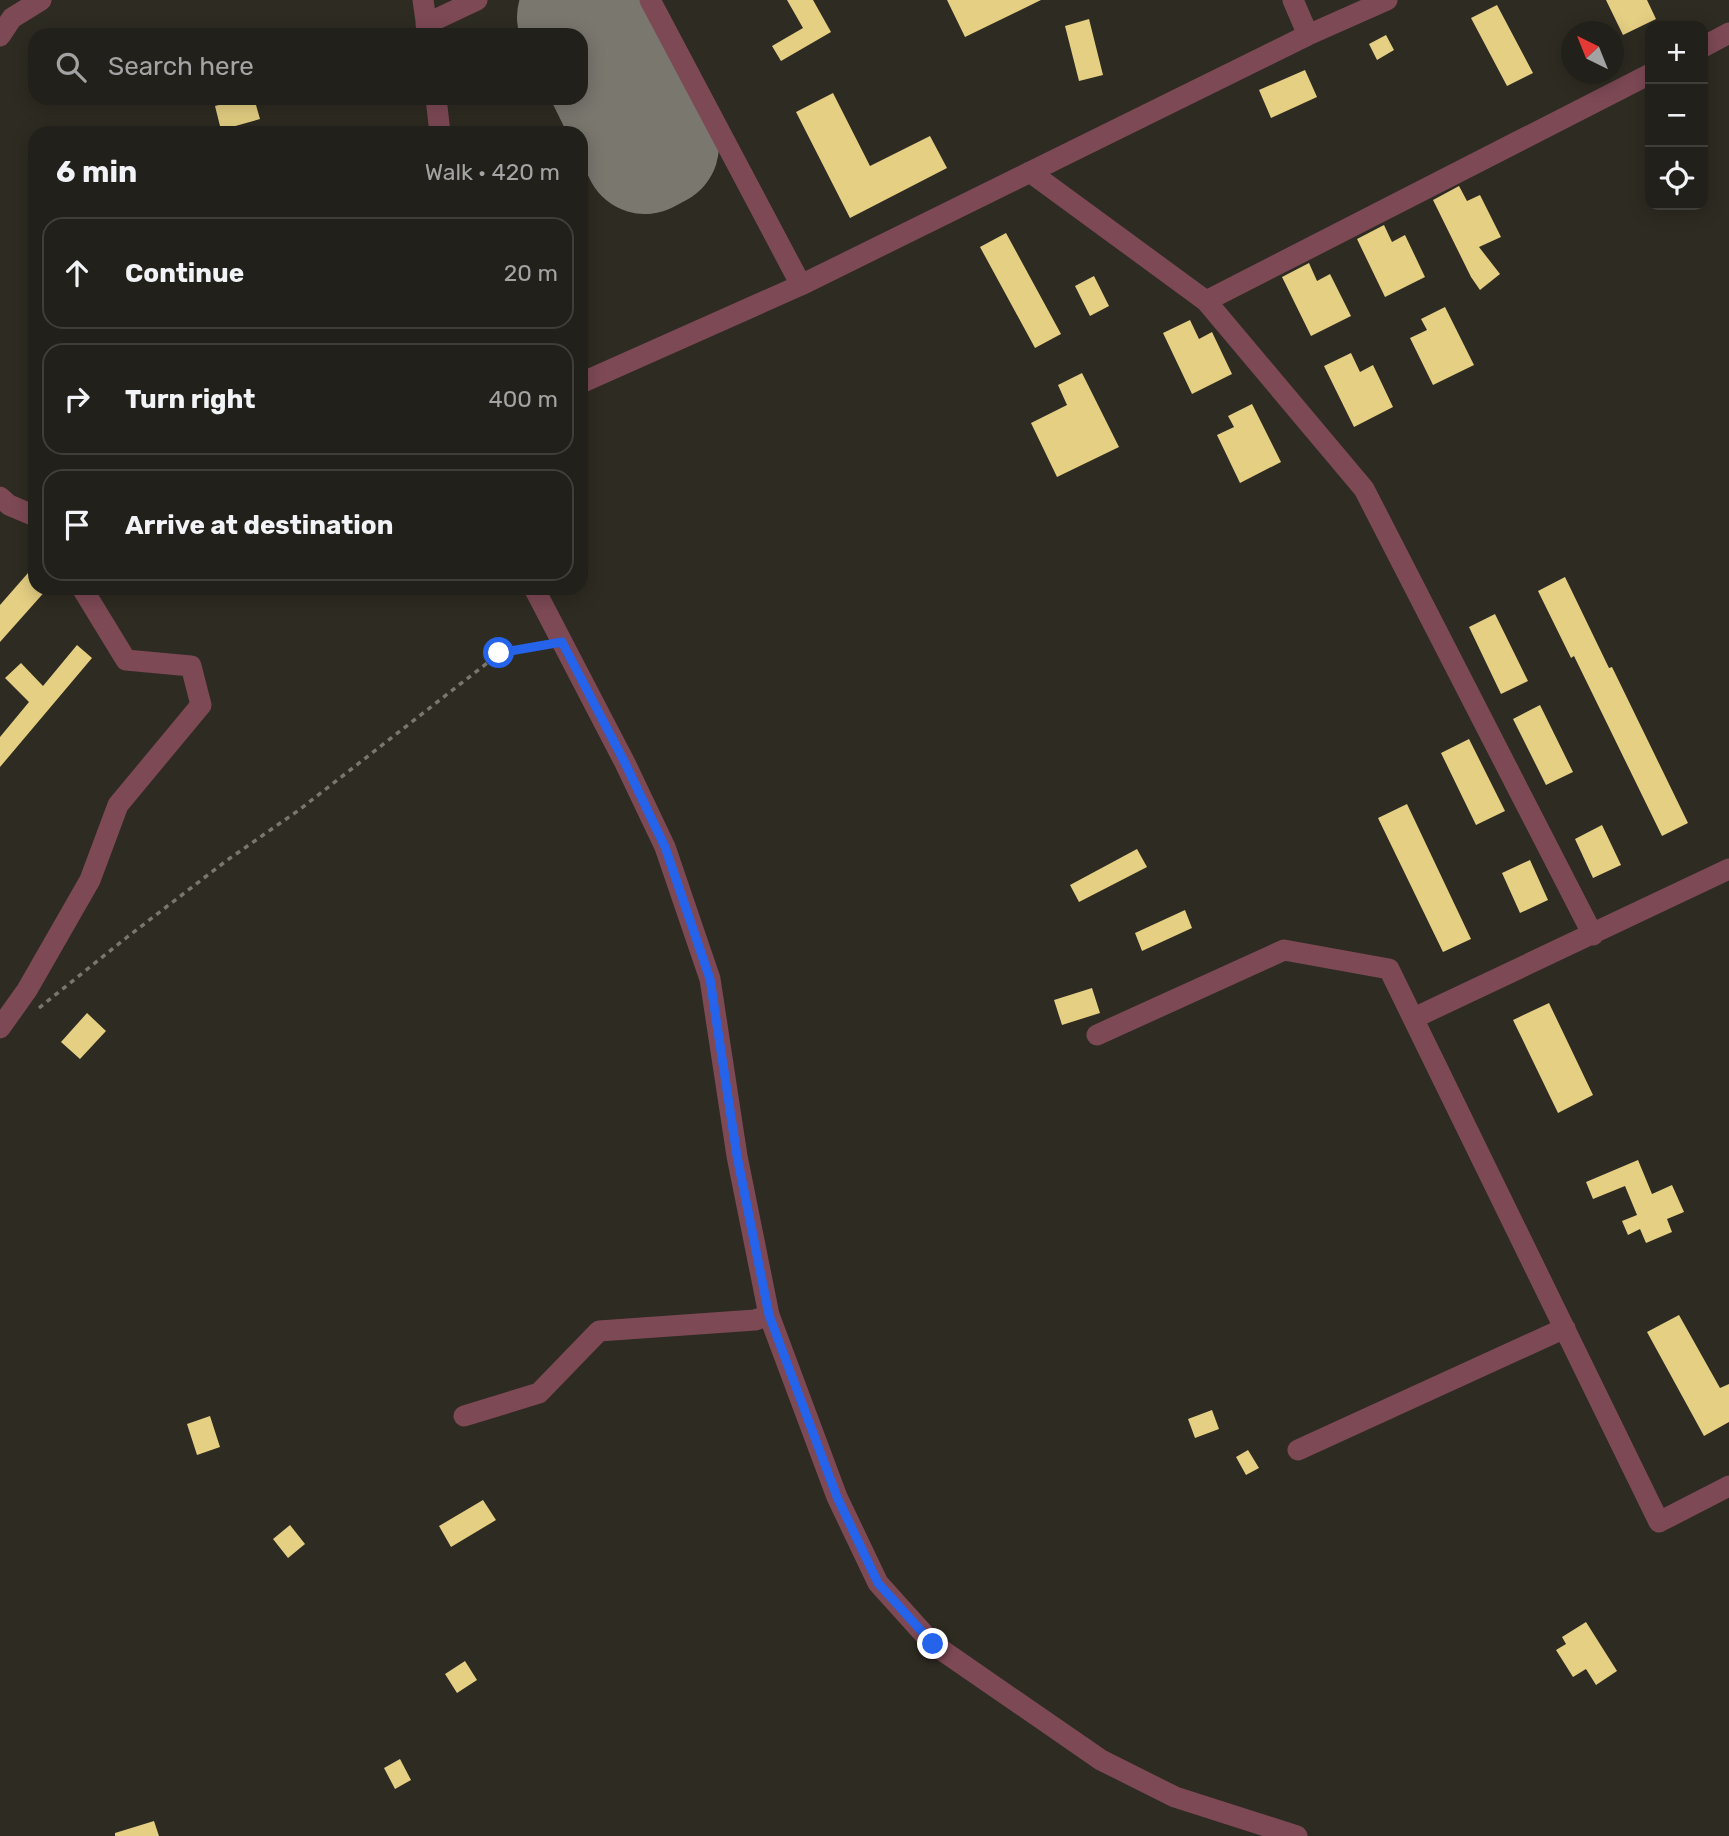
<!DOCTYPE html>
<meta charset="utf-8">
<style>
:root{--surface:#22201a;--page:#2e2d27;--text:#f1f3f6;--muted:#a2a3a2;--line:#3f3e39}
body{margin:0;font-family:Rubik,sans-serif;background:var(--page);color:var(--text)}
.controls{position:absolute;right:21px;top:21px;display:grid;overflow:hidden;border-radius:14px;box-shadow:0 4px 18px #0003}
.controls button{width:63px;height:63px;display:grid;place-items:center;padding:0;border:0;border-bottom:2px solid var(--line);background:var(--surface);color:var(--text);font:35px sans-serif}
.compass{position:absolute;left:1561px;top:21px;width:63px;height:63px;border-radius:50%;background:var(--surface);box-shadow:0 4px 18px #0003;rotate:317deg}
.stop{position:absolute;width:21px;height:21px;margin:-16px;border:5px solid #2563eb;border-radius:50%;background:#fff}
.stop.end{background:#2563eb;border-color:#fff;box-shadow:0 2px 7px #0008}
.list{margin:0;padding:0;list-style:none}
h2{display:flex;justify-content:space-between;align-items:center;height:91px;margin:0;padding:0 28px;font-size:30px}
h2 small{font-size:23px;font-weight:400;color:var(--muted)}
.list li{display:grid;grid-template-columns:46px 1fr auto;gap:21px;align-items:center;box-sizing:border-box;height:112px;margin:0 14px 14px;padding:0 14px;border:2px solid var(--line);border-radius:21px}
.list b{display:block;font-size:26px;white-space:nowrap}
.list em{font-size:23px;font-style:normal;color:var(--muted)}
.icon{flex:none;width:38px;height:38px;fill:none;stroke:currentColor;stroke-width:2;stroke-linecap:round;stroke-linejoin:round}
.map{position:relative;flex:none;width:1729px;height:1836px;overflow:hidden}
.search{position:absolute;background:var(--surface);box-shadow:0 4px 18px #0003;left:28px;top:28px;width:560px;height:77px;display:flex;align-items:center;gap:18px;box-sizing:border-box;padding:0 24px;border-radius:21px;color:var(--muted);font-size:26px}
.panel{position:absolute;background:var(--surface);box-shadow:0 4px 18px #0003;left:28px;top:126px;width:560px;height:469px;border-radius:21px}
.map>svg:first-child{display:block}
</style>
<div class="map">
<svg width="1729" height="1836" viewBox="0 0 1729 1836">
<rect width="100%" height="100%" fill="#2e2b22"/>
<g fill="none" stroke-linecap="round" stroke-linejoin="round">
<path stroke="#7a776f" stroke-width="122" d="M 591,10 L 658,146 L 645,153 L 578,17 Z"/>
</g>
<path fill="#e5cf83" d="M 787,0 L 813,0 L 831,32 L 781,61 L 772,46 L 803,28 Z
M 947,0 L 1041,0 L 965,37 Z
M 1606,0 L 1647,0 L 1656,19 L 1623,35 Z
M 1497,5 L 1533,73 L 1507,86 L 1471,18 Z
M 1089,19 L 1103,75 L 1079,81 L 1065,26 Z
M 1386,35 L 1394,50 L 1377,60 L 1369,44 Z
M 1305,70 L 1317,97 L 1271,118 L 1259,90 Z
M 833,93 L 870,166 L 930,136 L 947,168 L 850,218 L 796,112 Z
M 244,98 L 254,98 L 260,119 L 221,130 L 215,106 Z
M 1459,186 L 1467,201 L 1480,195 L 1501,237 L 1479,247 L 1500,274 L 1480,290 L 1471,277 L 1433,200 Z
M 1384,225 L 1392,242 L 1405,235 L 1425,277 L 1385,297 L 1357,239 Z
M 1006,233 L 1061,334 L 1035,348 L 980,247 Z
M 1309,263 L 1317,281 L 1330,274 L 1351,316 L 1311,336 L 1282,277 Z
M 1094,276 L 1109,306 L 1090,316 L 1075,286 Z
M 1445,307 L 1474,365 L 1433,385 L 1410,338 L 1427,330 L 1421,319 Z
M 1190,320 L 1199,339 L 1212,332 L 1232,374 L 1192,394 L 1163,333 Z
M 1351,353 L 1360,372 L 1373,365 L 1393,407 L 1354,427 L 1324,366 Z
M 1082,373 L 1119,447 L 1057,477 L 1031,423 L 1067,405 L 1058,385 Z
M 1252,404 L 1281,462 L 1240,483 L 1217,435 L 1234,427 L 1228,416 Z
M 35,565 L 35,588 L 48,588 L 0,642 L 0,605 Z
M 1565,577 L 1609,668 L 1612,667 L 1688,823 L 1662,836 L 1574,656 L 1571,658 L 1538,591 Z
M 1495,614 L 1528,681 L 1501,694 L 1469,627 Z
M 77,645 L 92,658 L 0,767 L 0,737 L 29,702 L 5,678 L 21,663 L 43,686 Z
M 1540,705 L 1573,772 L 1546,785 L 1513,719 Z
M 1469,739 L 1505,811 L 1476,825 L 1441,753 Z
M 1407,804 L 1471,939 L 1443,952 L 1378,818 Z
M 1602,825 L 1621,865 L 1593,878 L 1575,839 Z
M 1137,849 L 1147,867 L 1079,902 L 1070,885 Z
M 1530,860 L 1548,900 L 1520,913 L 1502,873 Z
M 1185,910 L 1192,928 L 1142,951 L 1135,933 Z
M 1092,988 L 1100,1013 L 1062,1025 L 1054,1000 Z
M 1549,1003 L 1593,1095 L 1558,1113 L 1513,1020 Z
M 87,1013 L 106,1031 L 80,1059 L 61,1042 Z
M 1638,1160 L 1652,1194 L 1672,1185 L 1684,1212 L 1667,1219 L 1672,1232 L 1646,1243 L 1640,1229 L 1628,1235 L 1622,1221 L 1637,1215 L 1625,1186 L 1593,1199 L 1586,1182 Z
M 1679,1315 L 1720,1388 L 1729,1384 L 1729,1422 L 1704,1436 L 1647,1332 Z
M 1212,1410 L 1219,1429 L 1195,1438 L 1188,1419 Z
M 210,1416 L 220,1447 L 197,1455 L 187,1424 Z
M 1248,1450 L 1259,1468 L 1246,1475 L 1236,1457 Z
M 483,1500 L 496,1520 L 451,1547 L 439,1526 Z
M 290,1525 L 305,1544 L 288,1558 L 273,1539 Z
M 1586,1622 L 1617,1671 L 1596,1685 L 1586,1669 L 1573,1677 L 1556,1650 L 1566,1644 L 1562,1637 Z
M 465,1661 L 477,1680 L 457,1693 L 445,1674 Z
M 400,1759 L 411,1780 L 395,1789 L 384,1768 Z
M 154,1821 L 159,1836 L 115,1836 L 115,1833 Z"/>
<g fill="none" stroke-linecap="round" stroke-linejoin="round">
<path stroke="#78766e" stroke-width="3.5" stroke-dasharray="5 5" stroke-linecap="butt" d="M 39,1008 L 126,938 L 226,861 L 299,810 L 500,653 L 543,645"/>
<path stroke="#7d4955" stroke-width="21" d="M 423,0 L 428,35
M 650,0 L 801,285 L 1308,35 L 1387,0
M 1293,0 L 1308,35
M 426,24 L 477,0
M 0,36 L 12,18 L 41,0
M 1703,47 L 1729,33
M 436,98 L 440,133
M 1030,172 L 1206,301 L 1364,489 L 1593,935
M 1206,301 L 1650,74
M 581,383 L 801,285
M 0,497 L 9,505 L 35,516
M 534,588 L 625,763 L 665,847 L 710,979 L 737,1156 L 769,1315 L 837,1497 L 878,1583 L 933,1644 L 1101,1760 L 1175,1797 L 1297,1836
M 1414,1018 L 1729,869
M 0,1028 L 27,990 L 90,880 L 118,805 L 201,705 L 191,666 L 126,660 L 82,588
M 1097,1035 L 1284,950 L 1389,969 L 1659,1522 L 1729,1486
M 464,1416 L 539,1393 L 599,1331 L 755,1320 L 769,1315
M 1298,1450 L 1565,1328"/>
</g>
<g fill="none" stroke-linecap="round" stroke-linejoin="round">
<path stroke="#2563eb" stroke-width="9" d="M 499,653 L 562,642 L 625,763 L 665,847 L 710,979 L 737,1156 L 769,1315 L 837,1497 L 878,1583 L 933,1644"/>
</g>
</svg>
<div class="controls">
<button>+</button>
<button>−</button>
<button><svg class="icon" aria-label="locate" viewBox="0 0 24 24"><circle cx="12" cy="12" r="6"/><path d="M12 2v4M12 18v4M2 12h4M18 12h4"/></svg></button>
</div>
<svg class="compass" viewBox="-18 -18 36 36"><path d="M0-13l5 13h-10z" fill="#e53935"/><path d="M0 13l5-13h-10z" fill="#a2a3a2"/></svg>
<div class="stop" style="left:499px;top:653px"></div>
<div class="stop end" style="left:933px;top:1644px"></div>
<div class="search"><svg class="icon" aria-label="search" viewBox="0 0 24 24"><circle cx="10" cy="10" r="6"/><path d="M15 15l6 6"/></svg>Search here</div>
<section class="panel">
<h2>6 min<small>Walk · 420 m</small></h2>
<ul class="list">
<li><svg class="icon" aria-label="ahead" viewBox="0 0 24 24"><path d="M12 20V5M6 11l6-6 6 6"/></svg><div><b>Continue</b></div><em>20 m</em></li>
<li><svg class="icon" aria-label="right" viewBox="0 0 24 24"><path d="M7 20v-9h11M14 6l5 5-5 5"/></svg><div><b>Turn right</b></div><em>400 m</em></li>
<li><svg class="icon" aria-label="arrive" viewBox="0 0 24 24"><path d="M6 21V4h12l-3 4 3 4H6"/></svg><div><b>Arrive at destination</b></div></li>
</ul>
</section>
</div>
